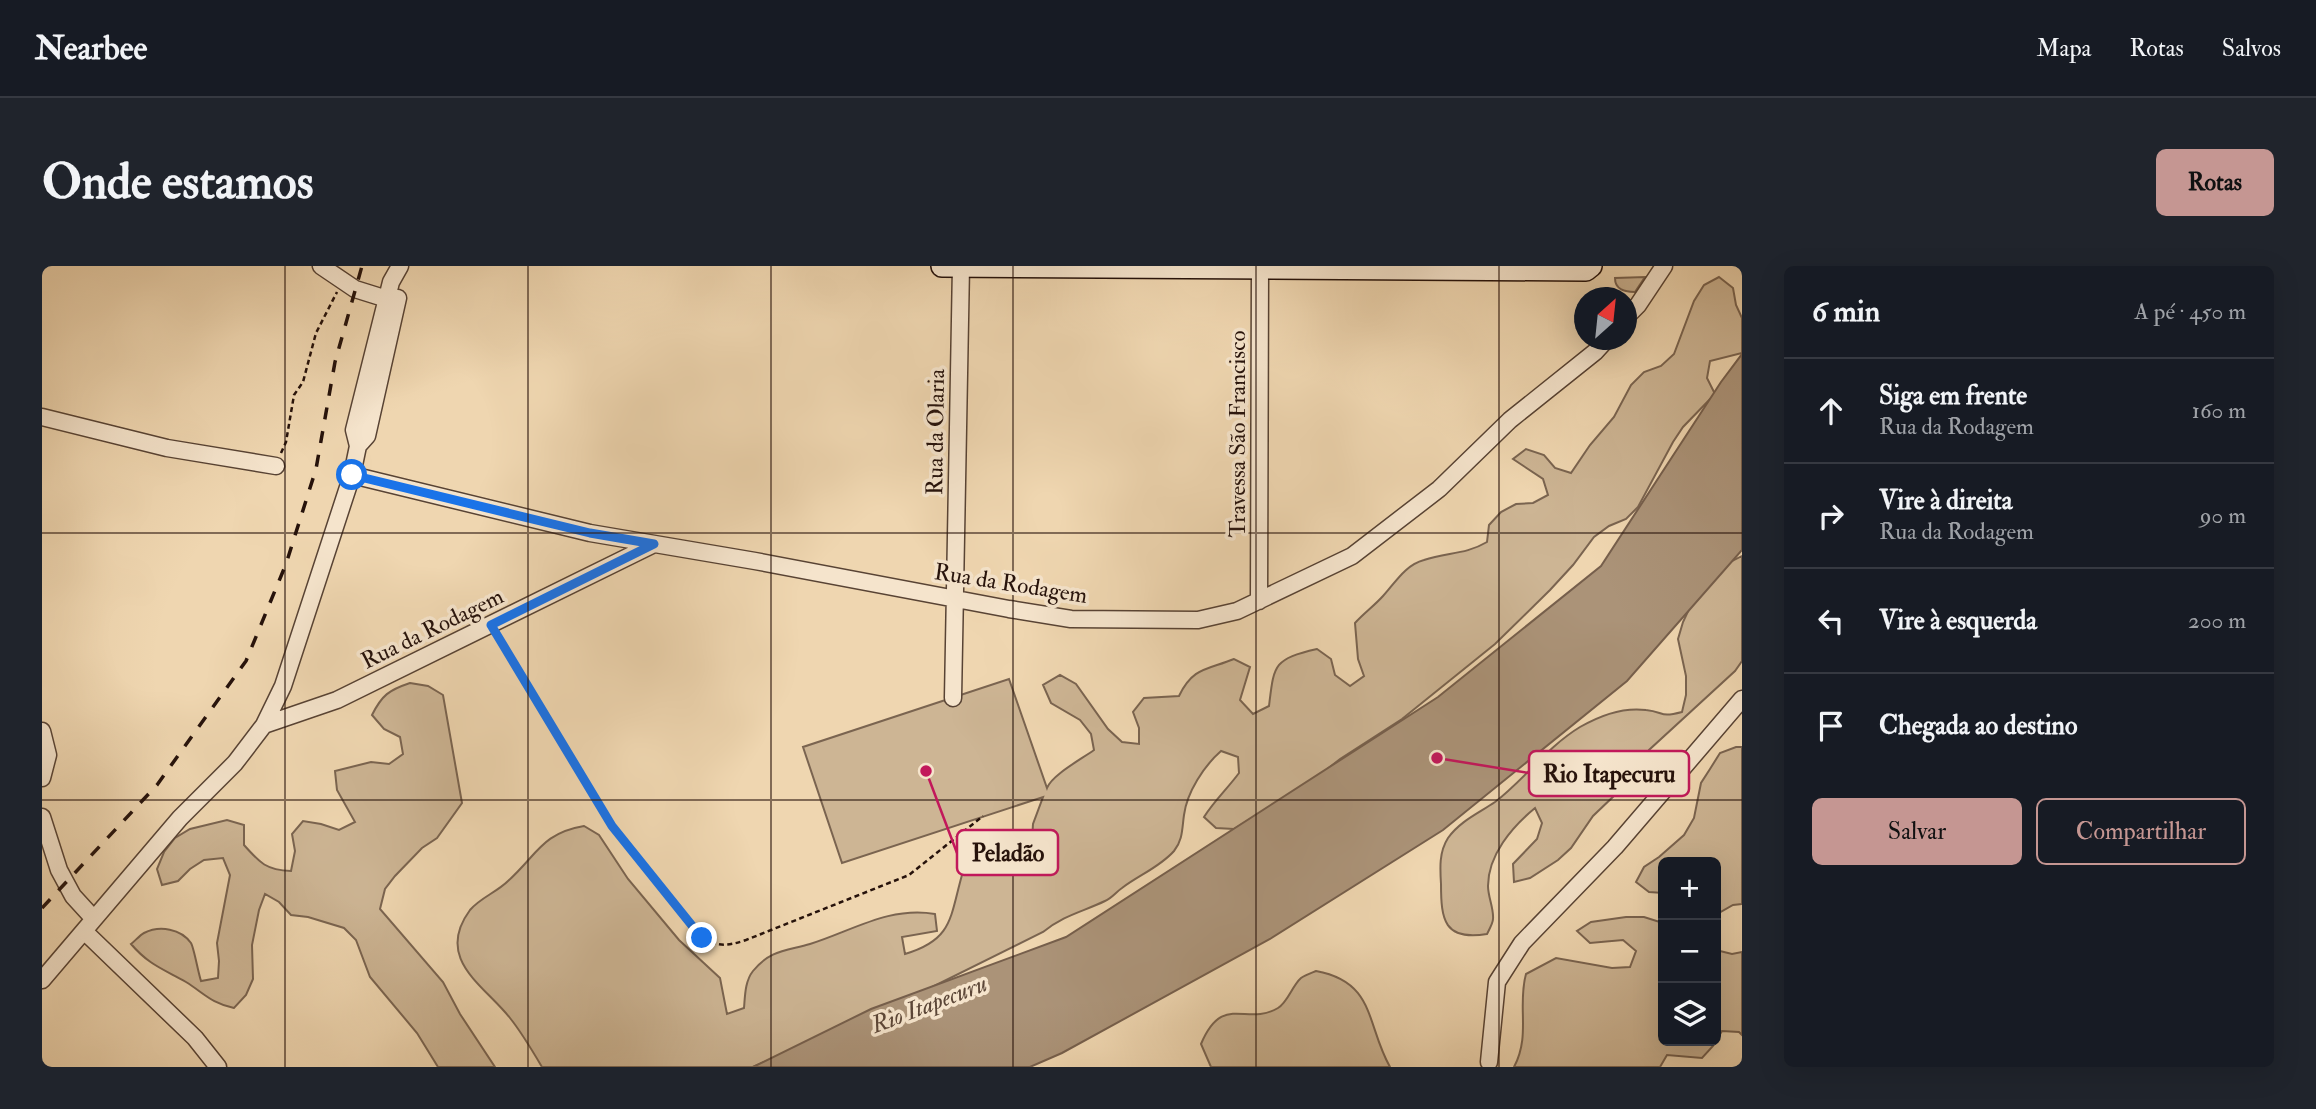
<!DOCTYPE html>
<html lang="pt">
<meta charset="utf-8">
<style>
:root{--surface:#171b24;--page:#20242c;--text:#f1f3f6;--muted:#9ea1a6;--line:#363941;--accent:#c59692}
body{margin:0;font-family:"IM FELL Double Pica",serif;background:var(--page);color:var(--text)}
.controls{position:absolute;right:21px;bottom:21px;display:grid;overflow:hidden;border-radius:10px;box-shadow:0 7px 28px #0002}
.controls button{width:63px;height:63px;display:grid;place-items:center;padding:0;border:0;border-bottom:2px solid var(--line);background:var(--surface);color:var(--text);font:35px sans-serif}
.compass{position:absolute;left:1532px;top:21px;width:63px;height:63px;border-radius:50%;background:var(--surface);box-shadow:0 7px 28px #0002;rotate:27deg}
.stop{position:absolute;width:21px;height:21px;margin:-16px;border:5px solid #1a73e8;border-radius:50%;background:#fff}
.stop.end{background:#1a73e8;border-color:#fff;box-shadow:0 2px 7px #0008}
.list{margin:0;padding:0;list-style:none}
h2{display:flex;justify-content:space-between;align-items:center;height:91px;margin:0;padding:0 28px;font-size:30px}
h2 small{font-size:23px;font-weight:400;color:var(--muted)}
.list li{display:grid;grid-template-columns:46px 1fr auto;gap:21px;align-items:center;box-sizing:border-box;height:105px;padding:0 28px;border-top:2px solid var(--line)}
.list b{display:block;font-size:26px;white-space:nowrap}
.list p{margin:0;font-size:23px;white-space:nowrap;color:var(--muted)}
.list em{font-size:23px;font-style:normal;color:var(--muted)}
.actions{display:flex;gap:14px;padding:21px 28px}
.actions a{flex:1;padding:16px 0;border:2px solid var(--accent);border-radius:10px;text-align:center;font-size:24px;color:var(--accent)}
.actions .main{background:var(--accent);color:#111}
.icon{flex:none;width:38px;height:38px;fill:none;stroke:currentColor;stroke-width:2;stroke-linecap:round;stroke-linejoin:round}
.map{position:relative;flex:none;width:1700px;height:801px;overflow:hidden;border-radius:10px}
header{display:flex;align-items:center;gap:42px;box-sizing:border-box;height:98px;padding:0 35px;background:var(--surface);border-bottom:2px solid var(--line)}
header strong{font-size:33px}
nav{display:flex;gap:38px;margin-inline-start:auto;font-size:24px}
.intro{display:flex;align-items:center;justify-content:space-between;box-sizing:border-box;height:168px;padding:0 42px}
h1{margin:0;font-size:49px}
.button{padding:18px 32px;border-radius:10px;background:var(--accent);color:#111;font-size:24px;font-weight:700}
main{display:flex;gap:42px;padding:0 42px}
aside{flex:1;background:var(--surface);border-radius:10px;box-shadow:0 7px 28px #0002}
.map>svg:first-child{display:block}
</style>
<header>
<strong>Nearbee</strong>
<nav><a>Mapa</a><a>Rotas</a><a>Salvos</a></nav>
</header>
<div class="intro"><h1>Onde estamos</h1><a class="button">Rotas</a></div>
<main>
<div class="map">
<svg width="1700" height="801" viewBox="0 0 1700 801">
<rect width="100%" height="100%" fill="#efd6b0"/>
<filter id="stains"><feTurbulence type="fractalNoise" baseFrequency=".00286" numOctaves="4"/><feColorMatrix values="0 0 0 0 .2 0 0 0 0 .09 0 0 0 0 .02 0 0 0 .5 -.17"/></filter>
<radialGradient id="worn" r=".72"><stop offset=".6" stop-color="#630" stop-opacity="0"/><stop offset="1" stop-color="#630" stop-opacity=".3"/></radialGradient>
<path fill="#cdb594" stroke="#7a6450" stroke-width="2" d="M 1603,11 L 1593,26 C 1583,26 1573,24 1573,12 Z
M 1677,11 L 1691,22 L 1694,39 L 1700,52 L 1700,87 L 1668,95 L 1665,112 L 1673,128 L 1641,161 L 1631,176 L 1596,241 L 1584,253 L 1567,260 L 1552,271 L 1531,299 L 1508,324 L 1453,378 L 1360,453 L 1298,493 L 1269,516 L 1192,563 L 1174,562 L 1162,551 C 1172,535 1186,522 1197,507 L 1196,491 L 1179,485 C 1162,500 1145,526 1142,549 C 1140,562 1141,574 1132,585 C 1118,601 1097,609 1080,622 C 1074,626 1070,632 1063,635 C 1040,646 1022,649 1001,666 L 872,730 L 711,801 L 500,801 C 490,784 480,767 468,752 C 442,719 392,693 428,644 C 438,632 455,626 466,615 C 495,589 500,567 542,560 L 557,569 L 586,613 L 637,674 L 678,712 L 685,748 L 702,742 C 703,730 703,715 711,705 C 728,684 744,685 768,678 C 810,665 847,640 893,648 L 895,665 L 860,671 L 863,688 C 911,674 908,651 920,609 L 937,605 L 972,604 L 984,591 L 990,575 L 991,558 L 1001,531 L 800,597 L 761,481 L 967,413 L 1005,522 C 1010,509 1038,494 1052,484 L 1049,468 L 1038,454 L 1009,437 L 1001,419 L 1018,409 L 1034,418 L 1066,463 L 1080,476 L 1097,478 L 1097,462 L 1091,446 L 1102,432 L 1137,430 C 1151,401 1165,404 1192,393 L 1208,401 L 1198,434 L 1211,448 L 1227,440 C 1232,399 1231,393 1275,383 L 1289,393 L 1293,409 L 1308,420 L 1322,410 L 1316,393 L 1313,357 C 1322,347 1332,340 1341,330 C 1353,317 1363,299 1382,294 C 1405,286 1423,289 1445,276 L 1447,259 L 1459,246 L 1474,238 L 1491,237 L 1506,229 L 1501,213 L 1471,193 L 1484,183 L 1502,189 L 1513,202 L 1529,207 L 1548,179 L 1572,151 L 1589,119 L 1602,106 L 1619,100 L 1632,88 L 1652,35 L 1662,19 Z
M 1700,290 L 1700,395 L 1693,405 L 1607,484 L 1576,526 L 1551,550 L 1529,582 L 1516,594 L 1488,612 L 1472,616 L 1471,598 L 1495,573 L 1500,557 L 1493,542 C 1470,561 1446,589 1446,620 C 1446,631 1452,643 1451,653 C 1451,657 1447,664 1445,668 C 1402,675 1399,654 1399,618 C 1398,602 1397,586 1406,572 C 1418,555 1437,547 1453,536 C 1483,513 1505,481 1538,461 C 1557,450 1581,441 1604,444 C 1623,446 1617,452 1640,446 L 1644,429 L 1644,410 L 1636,373 L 1641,356 L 1649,339 L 1680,300 Z
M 368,417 L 386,420 L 401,429 L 420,537 L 395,572 L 380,582 L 353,610 L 343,623 L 338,643 L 401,716 L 418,748 L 453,801 L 396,801 L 375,767 L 328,711 L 314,674 L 302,662 L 266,651 L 249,649 L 237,636 L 223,628 L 217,644 L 210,679 L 211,713 L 204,729 L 192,742 C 169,737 163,728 144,716 C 121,703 107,699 89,678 C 93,675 98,669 102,667 C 118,659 139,663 149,677 C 152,682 156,706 159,715 L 176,712 L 177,695 L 175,677 L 188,609 L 181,592 L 162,594 L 148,603 L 136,615 L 120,619 L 115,603 L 122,586 L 133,572 L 148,563 L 185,554 L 202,559 L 202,579 C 218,597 224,604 249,605 L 253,585 L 250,568 L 261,555 L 279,558 L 297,564 L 313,556 L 295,524 L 293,505 L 329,496 L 347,498 L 361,488 L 358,471 L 342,463 L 330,449 C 340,429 347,424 368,417 Z
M 1694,481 L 1700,481 L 1700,638 L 1691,639 L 1677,647 L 1674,655 L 1674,596 L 1621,596 L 1621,627 L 1607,626 L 1594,616 L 1602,601 L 1617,591 L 1642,569 L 1652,552 L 1659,517 L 1668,503 L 1678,487 Z
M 1584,651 L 1602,651 L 1621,657 L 1621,775 L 1674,775 L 1674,684 L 1690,688 L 1700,686 L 1700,769 L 1697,766 L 1680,765 L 1671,780 L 1660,792 L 1625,789 L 1618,801 L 1472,801 C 1489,769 1475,740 1484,708 L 1514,692 L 1570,702 L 1588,701 L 1594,685 L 1581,674 L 1548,677 L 1535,665 L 1549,656 Z
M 1274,705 C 1334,716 1324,759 1348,801 L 1169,801 L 1159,778 C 1181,726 1204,761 1236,742 C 1246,736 1250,720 1259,712 C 1263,709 1269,707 1274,705 Z"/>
<path fill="#ab9378" stroke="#765f4c" stroke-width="2" d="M 1700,88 L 1700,284 L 1585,415 L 1401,564 L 1228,673 L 1020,787 L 988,801 L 711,801 L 829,743 L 1024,671 L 1396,431 L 1559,300 L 1679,116 Z"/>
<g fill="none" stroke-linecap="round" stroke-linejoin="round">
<defs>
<path id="street" d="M 279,0 L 313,23 L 345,33
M 1584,51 L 1596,39 L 1622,0
M 0,151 L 125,182 L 234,200
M 316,180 L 325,170 L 356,32
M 310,209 L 548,267 L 713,295 L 967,343 L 1029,353 L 1156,354 L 1195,345 L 1310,290 L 1397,223 L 1468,154 L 1553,86 L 1564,74
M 1217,335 L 1218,1
M 911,432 L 919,0
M 222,459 L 295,434 L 612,278
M 0,465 L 6,489 L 0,512
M 0,551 L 17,604 L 31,630 L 52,653
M 42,665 L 153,772 L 176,801
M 0,714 L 138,552 L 193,497 L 222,459 L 241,420 L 310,209 L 316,180 L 312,164 L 349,16 L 358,0
M 1447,796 L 1455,716 L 1480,677 L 1573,581 L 1700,433"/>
<path id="secondary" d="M 900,0 L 1544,4 L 1549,0"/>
</defs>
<use href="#street" stroke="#584334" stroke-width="19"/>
<use href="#secondary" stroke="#26120b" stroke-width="24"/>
<path stroke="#26120b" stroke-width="2.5" stroke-dasharray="5 3.5" stroke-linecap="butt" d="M 239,187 L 244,176 L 252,129 L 261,116 L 274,67 L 295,26
M 456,371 L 570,560 L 660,672 C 677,681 686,680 704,674 L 867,609 L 941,550"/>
<use href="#street" stroke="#f5e4cc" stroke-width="16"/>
<use href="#secondary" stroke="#f5e4cc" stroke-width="21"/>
<path stroke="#26120b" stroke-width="3.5" stroke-dasharray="12 12" stroke-linecap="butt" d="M 0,642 L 115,519 L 204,395 L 244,298 L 274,203 L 293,96 L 320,0"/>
</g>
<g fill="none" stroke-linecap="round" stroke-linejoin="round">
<path stroke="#1a73e8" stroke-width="9" d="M 310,209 L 548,267 L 612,278 L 449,359 L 570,560 L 660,672"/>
</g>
<path fill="none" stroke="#26120b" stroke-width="2" stroke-opacity="0.55" d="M 243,0 L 243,801M 486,0 L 486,801M 729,0 L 729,801M 971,0 L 971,801M 1214,0 L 1214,801M 1457,0 L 1457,801M 0,267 L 1700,267M 0,534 L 1700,534"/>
<g text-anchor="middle" stroke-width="7" stroke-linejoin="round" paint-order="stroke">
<g font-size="23" fill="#26120b" stroke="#f5e4cc">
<text transform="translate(893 166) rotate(-89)" y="8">Rua da Olaria</text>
<text transform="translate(1195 168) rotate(-90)" y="8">Travessa São Francisco</text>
<text transform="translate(969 317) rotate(9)" y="8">Rua da Rodagem</text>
<text transform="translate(390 362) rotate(-26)" y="8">Rua da Rodagem</text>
</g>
<g font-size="24" font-style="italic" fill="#5b4637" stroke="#f5e4cc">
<text transform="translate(887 738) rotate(-21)" y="8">Rio Itapecuru</text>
</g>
</g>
<path fill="none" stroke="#c2185b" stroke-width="2.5" d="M1395 492L1487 507M884 505L915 587"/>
<g fill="#c2185b" stroke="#f5e4cc" stroke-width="2.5">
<circle cx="1395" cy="492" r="7"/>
<circle cx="884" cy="505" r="7"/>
</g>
<g fill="#f5e4cc" stroke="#c2185b" stroke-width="2.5">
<rect x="1487" y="485" width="160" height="45" rx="7"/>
<rect x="915" y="564" width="101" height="45" rx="7"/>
</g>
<g font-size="24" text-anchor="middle" font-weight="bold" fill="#26120b">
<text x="1567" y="516">Rio Itapecuru</text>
<text x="966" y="595">Peladão</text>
</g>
<rect width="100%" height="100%" filter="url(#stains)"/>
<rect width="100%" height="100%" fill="url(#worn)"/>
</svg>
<div class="controls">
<button>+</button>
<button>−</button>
<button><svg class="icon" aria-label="layers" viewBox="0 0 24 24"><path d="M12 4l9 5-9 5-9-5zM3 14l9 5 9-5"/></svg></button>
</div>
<svg class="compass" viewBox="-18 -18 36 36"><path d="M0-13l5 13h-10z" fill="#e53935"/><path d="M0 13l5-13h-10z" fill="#9ea1a6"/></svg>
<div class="stop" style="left:310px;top:209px"></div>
<div class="stop end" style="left:660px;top:672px"></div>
</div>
<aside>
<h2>6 min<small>A pé · 450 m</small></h2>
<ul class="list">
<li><svg class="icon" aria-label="ahead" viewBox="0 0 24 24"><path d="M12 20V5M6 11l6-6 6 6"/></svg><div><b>Siga em frente</b><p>Rua da Rodagem</p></div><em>160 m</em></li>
<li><svg class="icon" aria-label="right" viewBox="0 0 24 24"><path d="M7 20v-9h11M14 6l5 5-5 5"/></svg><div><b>Vire à direita</b><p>Rua da Rodagem</p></div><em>90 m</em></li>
<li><svg class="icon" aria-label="left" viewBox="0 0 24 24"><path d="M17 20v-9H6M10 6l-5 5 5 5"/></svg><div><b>Vire à esquerda</b></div><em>200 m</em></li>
<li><svg class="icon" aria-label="arrive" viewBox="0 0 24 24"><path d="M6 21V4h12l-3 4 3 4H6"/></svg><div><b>Chegada ao destino</b></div></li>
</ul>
<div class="actions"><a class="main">Salvar</a><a>Compartilhar</a></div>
</aside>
</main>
